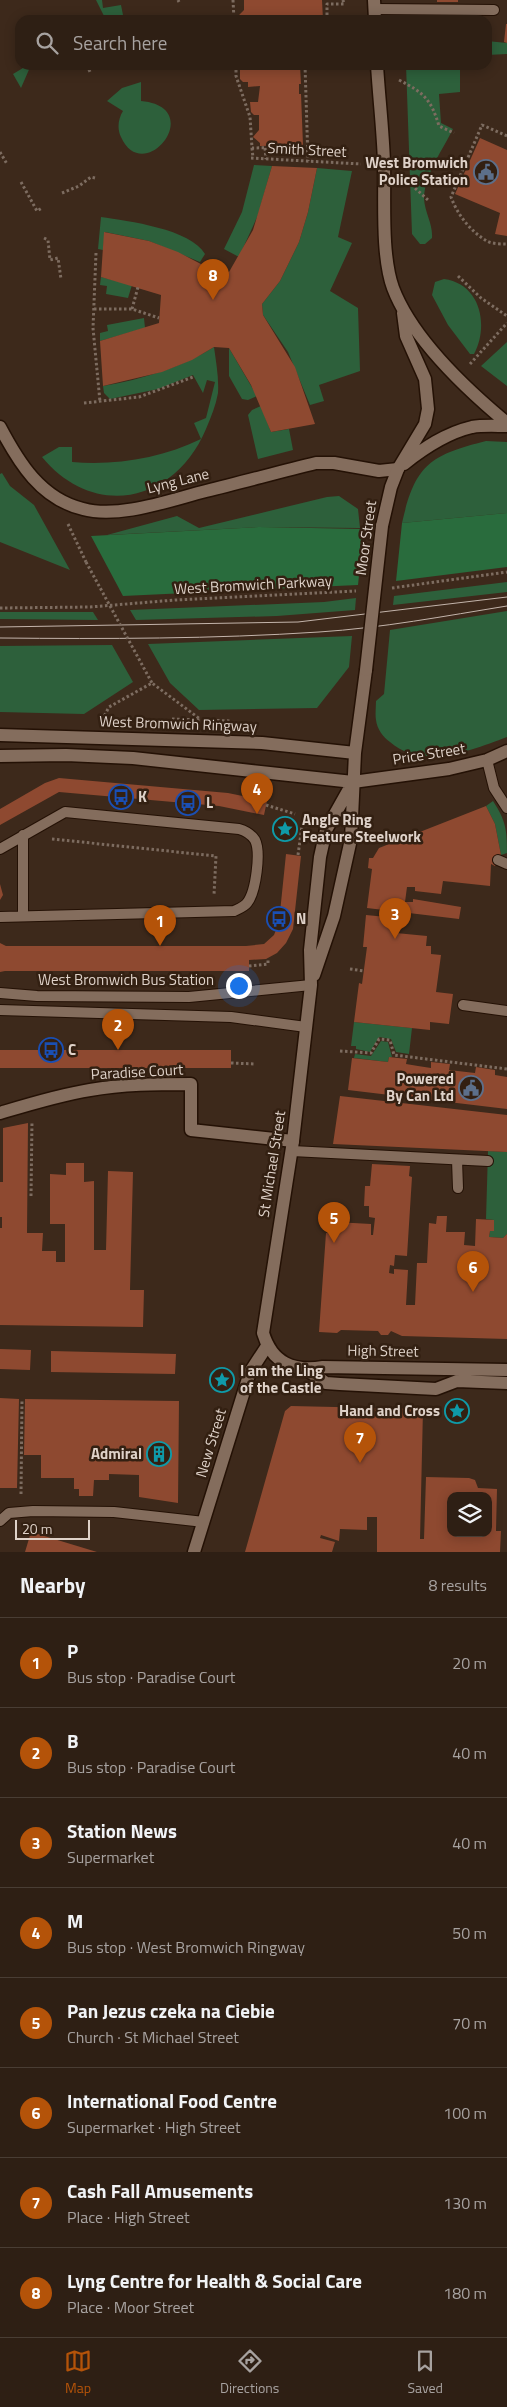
<!DOCTYPE html>
<meta charset="utf-8">
<style>
:root{--surface:#2e1f14;--page:#3a2c22;--text:#f1f3f6;--muted:#a7a2a0;--line:#493d34;--accent:#b45309}
body{margin:0;font-family:"Titillium Web",sans-serif;background:var(--page);color:var(--text)}
.controls{position:absolute;right:15px;bottom:15px;display:grid;overflow:hidden;border-radius:10px;box-shadow:0 2px 12px #0003}
.controls button{width:45px;height:45px;display:grid;place-items:center;padding:0;border:0;border-bottom:1px solid var(--line);background:var(--surface);color:var(--text);font:25px sans-serif}
.scale{position:absolute;left:15px;bottom:12px;width:75px;box-sizing:border-box;padding-left:5px;border:2px solid #dfd2c9;border-top:0;font-size:14px;line-height:18px;white-space:nowrap;color:#dfd2c9;-webkit-text-stroke:4px #332012;paint-order:stroke}
.you{position:absolute;left:238px;top:985px;width:18px;height:18px;margin:-12px;border:4px solid #fff;border-radius:50%;background:#1a73e8;box-shadow:0 0 0 8px #1a73e833}
.badge{display:grid;place-items:center;width:32px;height:32px;border-radius:50%;background:var(--accent);color:#fff;font-size:16px;font-weight:700}
.pin{position:absolute;translate:-50% -41px;filter:drop-shadow(0 1px 2px #0008)}
.pin::after{content:'';position:absolute;top:26px;width:18px;height:15px;background:inherit;clip-path:polygon(0 0,100% 0,50% 100%)}
.list{margin:0;padding:0;list-style:none}
h2{display:flex;justify-content:space-between;align-items:center;height:65px;margin:0;padding:0 20px;font-size:21px}
h2 small{font-size:16px;font-weight:400;color:var(--muted)}
.list li{display:grid;grid-template-columns:32px 1fr auto;gap:15px;align-items:center;box-sizing:border-box;height:90px;padding:0 20px;border-top:1px solid var(--line)}
.list b{display:block;font-size:19px;white-space:nowrap}
.list p{margin:0;font-size:16px;white-space:nowrap;color:var(--muted)}
.list em{font-size:16px;font-style:normal;color:var(--muted)}
.icon{flex:none;width:28px;height:28px;fill:none;stroke:currentColor;stroke-width:2;stroke-linecap:round;stroke-linejoin:round}
.map{position:relative;flex:none;width:507px;height:1552px;overflow:hidden}
.search{position:absolute;background:var(--surface);box-shadow:0 2px 12px #0003;left:15px;right:15px;top:15px;height:55px;display:flex;align-items:center;gap:12px;box-sizing:border-box;padding:0 18px;border-radius:15px;color:var(--muted);font-size:19px}
.sheet{height:785px;background:var(--surface)}
nav{display:flex;justify-content:space-around;align-items:center;box-sizing:border-box;height:70px;border-top:1px solid var(--line);background:var(--surface);font-size:14px;color:var(--muted)}
nav a{display:grid;justify-items:center;gap:2px}
nav .on{color:var(--accent)}
.map>svg:first-child{display:block}
</style>
<div class="map">
<svg width="507" height="1552" viewBox="0 0 507 1552">
<rect width="100%" height="100%" fill="#3d291b"/>
<path fill="#2d603b" d="M 96,0 L 102,0 L 103,8 L 121,5 L 124,20 L 106,20 Z
M 487,41 L 507,43 L 507,54 L 487,55 Z
M 28,65 L 31,65 L 21,88 L 13,74 Z
M 406,65 L 460,65 L 460,92 L 439,94 L 441,123 L 453,129 C 443,149 424,176 424,199 C 425,213 433,224 432,238 L 425,244 L 420,244 L 412,234 Z
M 141,82 L 141,101 C 208,107 144,188 121,137 C 117,129 118,119 123,111 L 107,101 L 122,88 Z
M 254,165 L 272,166 L 258,215 L 239,257 L 224,249 L 242,212 Z
M 317,168 L 352,171 L 338,237 L 352,243 L 330,291 L 358,308 L 360,371 L 319,385 L 324,401 L 310,405 L 288,352 L 263,315 L 262,304 L 280,281 L 299,242 L 308,212 Z
M 101,217 C 128,221 191,229 205,254 L 200,262 L 149,241 L 105,232 L 103,250 L 98,249 Z
M 101,277 L 132,285 L 128,298 L 106,294 L 107,286 L 100,285 Z
M 444,279 C 481,284 489,326 474,354 L 470,354 L 448,325 L 432,295 L 435,282 Z
M 144,318 L 145,328 L 100,341 L 100,333 L 108,331 L 107,325 Z
M 507,342 L 507,386 L 481,366 Z
M 214,347 C 216,362 219,378 218,393 C 216,405 211,417 206,429 C 175,503 94,520 42,457 L 59,447 L 72,447 L 72,462 C 115,466 162,458 201,439 L 194,423 L 206,418 L 215,382 L 207,380 L 203,393 L 193,375 L 158,389 L 110,399 L 104,393 L 103,386 C 143,379 180,368 214,347 Z
M 229,348 L 257,396 L 248,400 L 242,399 L 229,376 Z
M 261,406 L 271,432 L 289,429 L 293,450 L 258,459 L 248,415 L 252,410 Z
M 486,441 L 507,442 L 507,513 L 402,523 C 415,465 430,455 486,441 Z
M 2,473 L 10,486 L 34,505 L 70,570 L 0,542 L 0,474 Z
M 339,496 L 358,509 L 360,528 L 259,527 L 107,535 L 177,516 L 199,528 L 327,497 Z
M 507,582 L 507,592 L 393,605 L 394,596 Z
M 356,598 L 355,610 L 277,616 L 136,620 L 130,610 L 324,602 Z
M 507,611 L 507,737 C 473,750 421,770 390,742 C 383,737 377,729 376,720 C 375,714 376,707 376,701 L 384,694 L 390,630 Z
M 0,612 L 93,612 L 98,620 L 0,619 Z
M 352,636 L 349,667 L 317,708 L 199,710 L 170,683 L 148,644 Z
M 112,645 L 133,682 L 84,714 L 0,712 L 0,646 Z
M 493,801 C 506,821 507,830 507,853 L 501,855 L 495,824 L 486,806 Z
M 354,1022 L 412,1028 L 409,1054 L 396,1052 L 391,1039 L 379,1037 L 370,1052 L 356,1049 L 356,1046 L 351,1046 Z
M 381,1041 L 388,1042 L 392,1057 L 389,1057 L 388,1062 L 354,1058 L 355,1054 L 371,1056 Z
M 488,1151 L 507,1152 L 507,1234 L 503,1238 L 489,1237 L 490,1231 L 494,1231 L 494,1220 L 486,1219 Z"/>
<path fill="#296c3d" d="M 507,513 L 507,567 L 396,581 L 402,523 Z
M 259,527 L 364,529 L 358,585 L 123,596 L 91,536 Z"/>
<path fill="#8e4930" fill-rule="evenodd" d="M 244,0 L 322,0 L 323,20 L 242,20 L 238,16 L 244,10 Z
M 437,0 L 458,0 L 458,2 L 437,2 Z
M 444,13 L 444,20 L 401,20 L 401,15 Z
M 506,24 L 507,24 L 507,43 L 504,42 Z
M 240,65 L 300,65 L 301,84 L 299,84 L 299,94 L 301,94 L 303,145 L 260,146 L 260,143 L 253,137 L 259,130 L 259,115 L 254,115 L 251,112 L 250,102 L 258,102 L 260,86 L 248,87 L 248,82 L 243,82 L 240,79 Z
M 480,138 L 507,150 L 507,236 L 495,234 L 500,213 L 455,194 Z
M 272,166 L 317,168 L 308,212 L 299,242 L 280,281 L 262,304 L 263,315 L 295,367 L 315,424 L 271,432 L 251,385 L 229,348 L 214,347 L 192,360 L 162,372 L 103,386 L 100,341 L 159,323 L 161,295 L 101,277 L 104,232 L 149,241 L 178,252 L 218,273 L 229,272 L 253,230 Z
M 59,778 L 228,793 L 267,801 L 264,815 L 219,806 L 59,792 L 0,825 L 0,809 L 45,783 Z
M 486,806 L 495,824 L 501,855 L 495,866 L 491,864 L 490,886 L 443,881 L 441,894 L 415,891 L 415,887 L 407,887 L 405,902 L 413,902 L 413,899 L 461,907 L 459,919 L 367,908 L 372,869 L 368,868 L 369,858 L 373,858 L 379,848 Z
M 286,854 L 301,856 L 293,929 L 286,943 L 277,953 L 266,959 L 249,960 L 249,971 L 5,971 L 0,972 L 0,943 L 6,946 L 246,946 L 264,944 L 274,935 L 279,922 Z
M 0,884 L 3,895 L 0,900 Z
M 366,915 L 397,918 L 396,933 L 427,936 L 426,946 L 431,946 L 431,954 L 441,955 L 436,992 L 453,994 L 449,1024 L 430,1022 L 430,1030 L 354,1022 L 359,983 L 362,984 L 367,947 L 363,947 Z
M 0,1050 L 231,1050 L 231,1068 L 0,1068 Z
M 389,1057 L 407,1059 L 406,1064 L 418,1066 L 431,1068 L 431,1062 L 450,1064 L 449,1070 L 475,1073 L 476,1067 L 495,1070 L 495,1075 L 507,1077 L 507,1109 L 348,1090 L 352,1058 L 388,1062 Z
M 340,1096 L 507,1115 L 507,1152 L 333,1144 Z
M 28,1123 L 27,1233 L 43,1233 L 42,1251 L 56,1251 L 56,1262 L 65,1262 L 65,1224 L 50,1224 L 50,1174 L 66,1175 L 66,1163 L 84,1163 L 84,1182 L 94,1181 L 94,1250 L 106,1250 L 108,1171 L 133,1172 L 130,1290 L 144,1290 L 143,1327 L 0,1325 L 0,1228 L 2,1228 L 2,1217 L 0,1217 L 0,1182 L 3,1182 L 3,1128 Z
M 372,1164 L 410,1166 L 409,1176 L 412,1177 L 407,1256 L 395,1255 L 394,1266 L 390,1265 L 389,1273 L 394,1274 L 394,1269 L 408,1270 L 406,1305 L 415,1305 L 417,1263 L 427,1263 L 429,1223 L 436,1224 L 437,1216 L 447,1216 L 446,1232 L 465,1232 L 464,1245 L 475,1246 L 476,1219 L 494,1220 L 494,1231 L 490,1231 L 489,1237 L 503,1238 L 507,1234 L 507,1339 L 402,1336 L 391,1331 L 388,1335 L 381,1335 L 378,1331 L 341,1330 L 337,1333 L 319,1332 L 326,1233 L 334,1233 L 335,1222 L 371,1224 L 371,1235 L 373,1235 L 375,1218 L 369,1217 L 369,1206 L 364,1206 L 365,1186 L 370,1186 Z
M 0,1349 L 31,1350 L 30,1370 L 0,1369 Z
M 51,1351 L 176,1354 L 175,1374 L 51,1372 Z
M 0,1398 L 19,1399 L 17,1488 L 0,1488 Z
M 25,1399 L 179,1401 L 178,1503 L 139,1497 L 139,1475 L 109,1474 L 109,1480 L 94,1480 L 93,1496 L 79,1496 L 79,1489 L 74,1489 L 74,1478 L 41,1478 L 41,1455 L 24,1455 Z
M 291,1406 L 423,1409 L 420,1539 L 424,1539 L 426,1477 L 469,1478 L 475,1480 L 478,1488 L 497,1489 L 496,1531 L 501,1531 L 500,1552 L 377,1552 L 377,1517 L 367,1517 L 367,1530 L 340,1529 L 339,1541 L 321,1535 L 320,1538 L 335,1542 L 332,1552 L 245,1552 L 285,1411 ZM 451,1496 L 488,1496 L 488,1533 L 451,1533 Z
M 31,1532 L 97,1552 L 25,1552 Z"/>
<g fill="none" stroke-linecap="round" stroke-linejoin="round">
<defs>
<path id="lane" d="M 374,9 L 494,10
M 487,760 L 494,788 L 507,808
M 0,849 L 65,812 L 239,829 C 246,831 251,834 255,840 C 261,852 256,892 247,903 C 244,907 238,909 234,911 L 0,917
M 498,860 L 507,864
M 23,916 L 23,835
M 0,993 L 37,996 L 189,997 L 311,985
M 463,1005 L 507,1011
M 0,1010 L 231,1017 L 306,1027
M 292,1151 L 488,1161
M 457,1160 L 458,1188
M 0,1521 L 9,1513 L 33,1511 L 114,1512 L 204,1522"/>
<path id="street" d="M 0,427 C 19,463 41,499 83,509 C 119,519 170,500 206,491 C 243,482 279,472 316,463 L 334,463 L 379,471 L 398,469
M 0,1113 C 30,1104 59,1095 90,1090 C 123,1084 157,1084 191,1084 L 191,1130 L 293,1141
M 194,1552 L 250,1372 L 267,1346"/>
<path id="secondary" d="M 374,0 L 375,20
M 377,65 C 379,98 383,131 384,163 C 385,199 381,255 393,288 C 412,338 466,389 507,423
M 404,464 C 424,448 446,433 472,427 C 483,425 496,426 507,426
M 382,526 L 391,487 L 398,469 L 425,424 L 428,409 L 425,379 L 406,336 L 403,313
M 0,735 L 262,743 L 355,753
M 0,756 L 66,755 L 133,758 L 353,782 L 449,769 L 487,760 L 507,751
M 353,782 L 326,830 L 320,857 L 310,950 L 311,985 L 293,1141 L 263,1333 C 272,1363 293,1372 323,1367 L 507,1370
M 314,975 L 334,916 L 351,839 L 355,753 L 366,670
M 307,1370 L 326,1383 L 340,1384 L 436,1389 L 457,1381 L 507,1383"/>
</defs>
<use href="#lane" stroke="#241105" stroke-width="12"/>
<use href="#street" stroke="#241105" stroke-width="15"/>
<use href="#secondary" stroke="#241105" stroke-width="15"/>
<path stroke="#7d6c60" stroke-width="3" stroke-dasharray="2.5 2.5" stroke-linecap="butt" d="M 178,0 L 179,2
M 233,0 L 234,20
M 327,20 L 327,4 L 344,4 L 343,0
M 87,65 L 90,72
M 236,65 L 236,76 L 250,117 L 252,148 L 308,147
M 305,65 L 308,161
M 63,66 L 64,65
M 399,80 C 424,93 431,99 439,126 L 454,133
M 507,136 L 482,125 L 451,197 C 457,214 471,232 487,241 C 492,244 501,244 507,244
M 252,148 L 253,158
M 265,148 L 266,159
M 0,152 L 7,164
M 251,158 L 361,164
M 404,178 L 428,200
M 21,182 L 37,211 L 42,208
M 62,193 L 79,186 L 91,177 L 95,178
M 44,238 L 48,240 L 50,260 L 58,258 L 61,279
M 96,253 L 93,328 L 100,402
M 458,276 L 481,298 L 507,316
M 94,309 L 132,309 L 159,318
M 132,309 L 138,287
M 470,364 L 507,323
M 84,403 L 139,397 L 193,377
M 68,524 L 86,562
M 392,588 L 507,572
M 0,608 L 90,607 L 175,600 L 356,591
M 172,719 L 231,721
M 102,720 L 109,707 L 152,683 L 200,719
M 266,805 L 295,814
M 52,839 L 216,856 L 214,895
M 298,855 L 302,826
M 249,966 L 268,964 L 268,958
M 350,969 L 364,971
M 340,1051 L 371,1053 L 379,1039 L 390,1040 L 394,1055 L 507,1069
M 231,1063 L 256,1064
M 31,1196 L 32,1121
M 21,1494 L 22,1399"/>
<use href="#lane" stroke="#846d5d" stroke-width="10"/>
<use href="#street" stroke="#846d5d" stroke-width="12"/>
<use href="#secondary" stroke="#846d5d" stroke-width="12"/>
<path stroke="#c3b4ab" stroke-width="1" d="M 0,627 L 298,622 L 507,597
M 0,638 C 106,639 213,639 319,632 C 382,628 445,616 507,606"/>
<defs>
<path id="secondary-bridge" d="M 366,670 L 382,526"/>
</defs>
<use href="#secondary-bridge" stroke="#241105" stroke-width="15" stroke-linecap="butt"/>
<path stroke="#7d6c60" stroke-width="3" stroke-dasharray="2.5 2.5" stroke-linecap="butt" d="M 86,562 L 152,683"/>
<use href="#secondary-bridge" stroke="#846d5d" stroke-width="12"/>
</g>
<defs>
<symbol id="civic-ring" viewBox="-11 -11 22 22"><circle r="9.5" fill="#332012" stroke="#5c6f8a" stroke-width="1.5"/><path d="M-.6-6.5H3V-4.5H.6V-3L4-1V1h2V6H-6V1h2V-1L-.6-3ZM-1.2 2.5V6h2.4V2.5Z" fill="#5c6f8a"/></symbol>
<symbol id="bus-ring" viewBox="-11 -11 22 22"><circle r="9.5" fill="#332012" stroke="#1a4fb4" stroke-width="1.5"/><path d="M-5-6H5V4H4V6H2V4H-2V6H-4V4H-5ZM-3.5-4V0h7V-4ZM-3.5 1.2v1.5H-2V1.2ZM2 1.2v1.5H3.5V1.2Z" fill="#1a4fb4"/></symbol>
<symbol id="sight-ring" viewBox="-11 -11 22 22"><circle r="9.5" fill="#332012" stroke="#0f9aa8" stroke-width="1.5"/><path d="M0-6L1.8-2.2L6-1.7L2.9 1.2L3.7 5.4L0 3.3L-3.7 5.4L-2.9 1.2L-6-1.7L-1.8-2.2Z" fill="#0f9aa8"/></symbol>
<symbol id="building-ring" viewBox="-11 -11 22 22"><circle r="9.5" fill="#332012" stroke="#0f9aa8" stroke-width="1.5"/><path d="M-4-6H4V6H1V3H-1V6H-4ZM-2.5-4.3h1.7v1.8h-1.7ZM.8-4.3h1.7v1.8H.8ZM-2.5-1h1.7V.8h-1.7ZM.8-1h1.7V.8H.8Z" fill="#0f9aa8"/></symbol>
</defs>
<g fill-rule="evenodd">
<use href="#civic-ring" x="472" y="158" width="28" height="28"/>
<use href="#bus-ring" x="107" y="783" width="28" height="28"/>
<use href="#bus-ring" x="174" y="789" width="28" height="28"/>
<use href="#sight-ring" x="271" y="815" width="28" height="28"/>
<use href="#bus-ring" x="265" y="905" width="28" height="28"/>
<use href="#bus-ring" x="37" y="1036" width="28" height="28"/>
<use href="#civic-ring" x="457" y="1074" width="28" height="28"/>
<use href="#sight-ring" x="208" y="1366" width="28" height="28"/>
<use href="#sight-ring" x="443" y="1397" width="28" height="28"/>
<use href="#building-ring" x="145" y="1440" width="28" height="28"/>
</g>
<g text-anchor="middle" stroke-width="5" stroke-linejoin="round" paint-order="stroke">
<g font-size="15" fill="#dfd2c9" stroke="#332012">
<text transform="translate(307 150) rotate(3)" y="5">Smith Street</text>
<text transform="translate(178 481) rotate(-14)" y="5">Lyng Lane</text>
<text transform="translate(366 538) rotate(-82)" y="5">Moor Street</text>
<text transform="translate(253 585) rotate(-3)" y="5">West Bromwich Parkway</text>
<text transform="translate(178 724) rotate(2)" y="5">West Bromwich Ringway</text>
<text transform="translate(429 754) rotate(-9)" y="5">Price Street</text>
<text x="126" y="985">West Bromwich Bus Station</text>
<text transform="translate(137 1072) rotate(-3)" y="5">Paradise Court</text>
<text transform="translate(272 1164) rotate(-81)" y="5">St Michael Street</text>
<text transform="translate(383 1351) rotate(1)" y="5">High Street</text>
<text transform="translate(211 1443) rotate(-73)" y="5">New Street</text>
</g>
<g font-size="15" font-weight="bold" fill="#dfd2c9" stroke="#332012" text-anchor="start">
<text x="468" y="168" text-anchor="end">West Bromwich<tspan x="468" dy="17">Police Station</tspan></text>
<text x="138" y="802">K</text>
<text x="206" y="808">L</text>
<text x="302" y="825">Angle Ring<tspan x="302" dy="17">Feature Steelwork</tspan></text>
<text x="296" y="924">N</text>
<text x="68" y="1055">C</text>
<text x="454" y="1084" text-anchor="end">Powered<tspan x="454" dy="17">By Can Ltd</tspan></text>
<text x="240" y="1376">I am the Ling<tspan x="240" dy="17">of the Castle</tspan></text>
<text x="440" y="1416" text-anchor="end">Hand and Cross</text>
<text x="142" y="1459" text-anchor="end">Admiral</text>
</g>
</g>
</svg>
<div class="controls">
<button><svg class="icon" aria-label="layers" viewBox="0 0 24 24"><path d="M12 4l9 5-9 5-9-5zM3 14l9 5 9-5"/></svg></button>
</div>
<div class="scale">20 m</div>
<div class="you"></div>
<div class="pin badge" style="left:160px;top:946px">1</div>
<div class="pin badge" style="left:118px;top:1050px">2</div>
<div class="pin badge" style="left:395px;top:939px">3</div>
<div class="pin badge" style="left:257px;top:814px">4</div>
<div class="pin badge" style="left:334px;top:1243px">5</div>
<div class="pin badge" style="left:473px;top:1292px">6</div>
<div class="pin badge" style="left:360px;top:1463px">7</div>
<div class="pin badge" style="left:213px;top:300px">8</div>
<div class="search"><svg class="icon" aria-label="search" viewBox="0 0 24 24"><circle cx="10" cy="10" r="6"/><path d="M15 15l6 6"/></svg>Search here</div>
</div>
<section class="sheet">
<h2>Nearby<small>8 results</small></h2>
<ul class="list">
<li><span class="badge">1</span><div><b>P</b><p>Bus stop · Paradise Court</p></div><em>20 m</em></li>
<li><span class="badge">2</span><div><b>B</b><p>Bus stop · Paradise Court</p></div><em>40 m</em></li>
<li><span class="badge">3</span><div><b>Station News</b><p>Supermarket</p></div><em>40 m</em></li>
<li><span class="badge">4</span><div><b>M</b><p>Bus stop · West Bromwich Ringway</p></div><em>50 m</em></li>
<li><span class="badge">5</span><div><b>Pan Jezus czeka na Ciebie</b><p>Church · St Michael Street</p></div><em>70 m</em></li>
<li><span class="badge">6</span><div><b>International Food Centre</b><p>Supermarket · High Street</p></div><em>100 m</em></li>
<li><span class="badge">7</span><div><b>Cash Fall Amusements</b><p>Place · High Street</p></div><em>130 m</em></li>
<li><span class="badge">8</span><div><b>Lyng Centre for Health &amp; Social Care</b><p>Place · Moor Street</p></div><em>180 m</em></li>
</ul>
</section>
<nav>
<a class="on"><svg class="icon" aria-label="map" viewBox="0 0 24 24"><path d="M3 6l6-2 6 2 6-2v14l-6 2-6-2-6 2zM9 4v14M15 6v14"/></svg>Map</a>
<a><svg class="icon" aria-label="directions" viewBox="0 0 24 24"><path d="M12 3l9 9-9 9-9-9zM9 14v-3h6M13 9l2 2-2 2"/></svg>Directions</a>
<a><svg class="icon" aria-label="saved" viewBox="0 0 24 24"><path d="M7 4h10v16l-5-4-5 4z"/></svg>Saved</a>
</nav>
